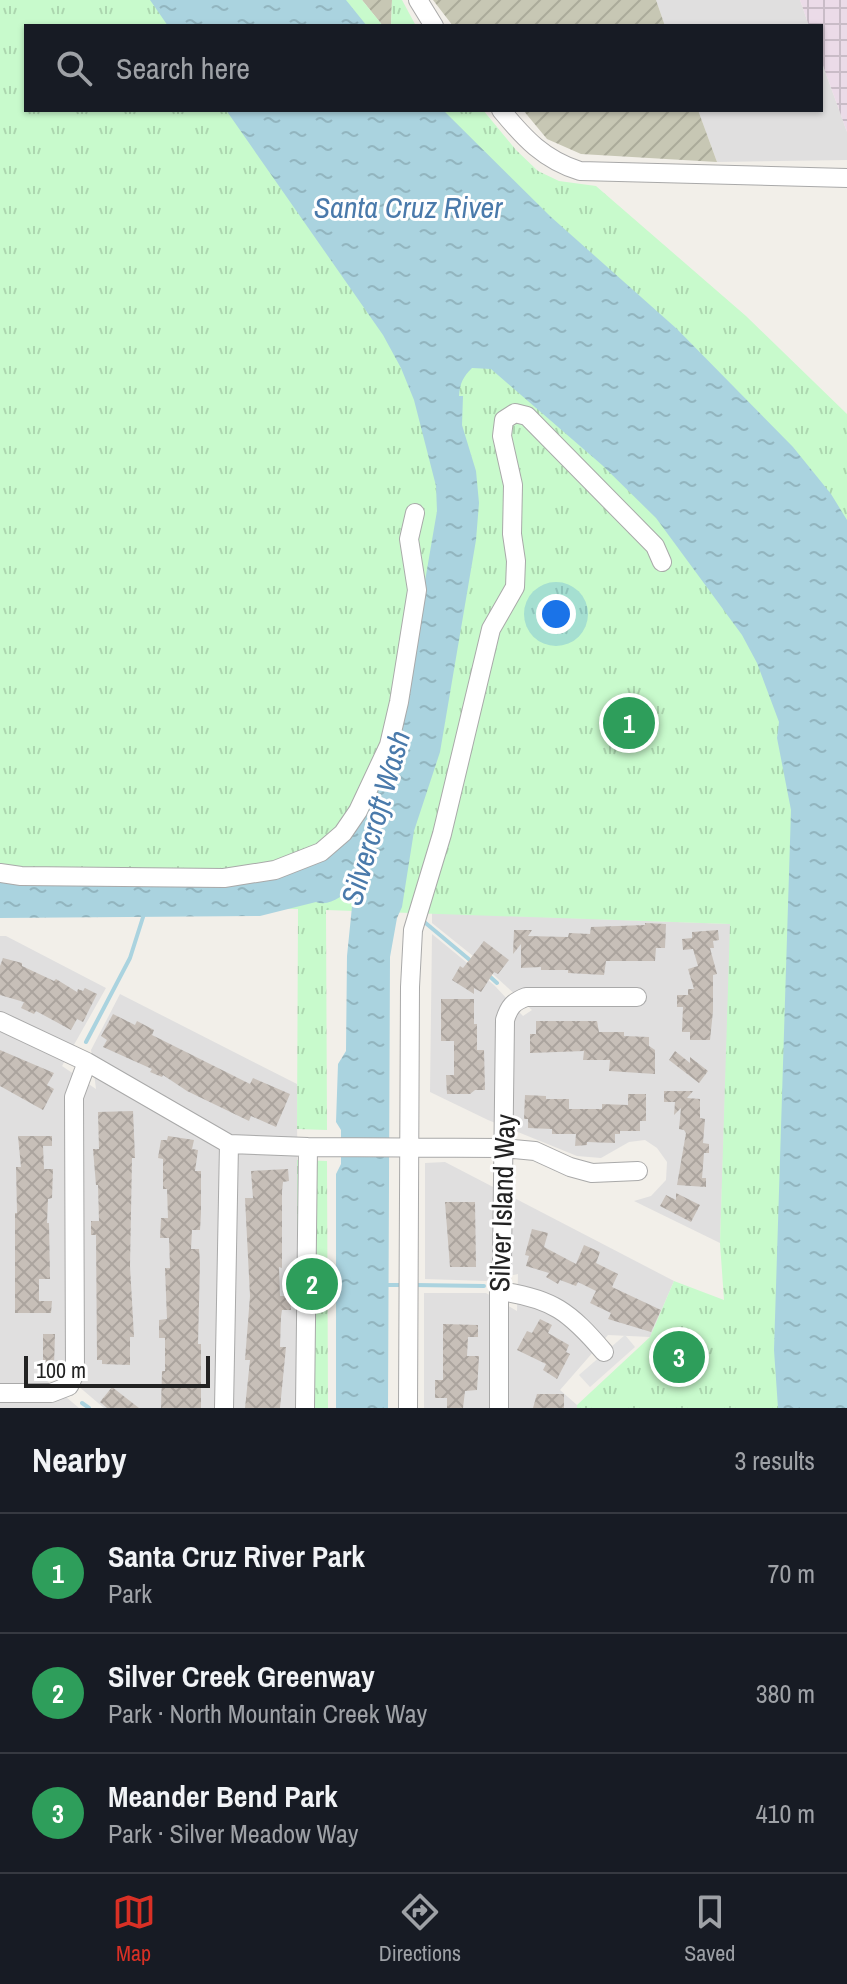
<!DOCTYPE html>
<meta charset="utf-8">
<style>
:root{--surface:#171b24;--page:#20242c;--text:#f1f3f6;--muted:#9ea1a6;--line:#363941;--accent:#d93025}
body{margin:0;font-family:"Archivo Narrow",sans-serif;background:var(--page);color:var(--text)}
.scale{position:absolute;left:24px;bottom:20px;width:186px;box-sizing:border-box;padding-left:8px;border:4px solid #222;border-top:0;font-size:22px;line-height:28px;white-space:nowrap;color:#222;-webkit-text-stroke:6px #fff;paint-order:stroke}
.you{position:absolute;left:556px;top:614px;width:28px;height:28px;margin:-20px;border:6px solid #fff;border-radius:50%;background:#1a73e8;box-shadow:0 0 0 12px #1a73e833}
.badge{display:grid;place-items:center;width:52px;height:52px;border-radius:50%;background:var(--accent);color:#fff;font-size:26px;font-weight:700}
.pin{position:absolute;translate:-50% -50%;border:4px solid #fff;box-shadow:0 2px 8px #0006}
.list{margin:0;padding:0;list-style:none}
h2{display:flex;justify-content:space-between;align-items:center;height:104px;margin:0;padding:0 32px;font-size:34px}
h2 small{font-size:26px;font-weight:400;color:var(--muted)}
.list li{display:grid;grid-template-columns:52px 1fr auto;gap:24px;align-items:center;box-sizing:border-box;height:120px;padding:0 32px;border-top:2px solid var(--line)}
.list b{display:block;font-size:30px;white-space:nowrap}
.list p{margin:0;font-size:26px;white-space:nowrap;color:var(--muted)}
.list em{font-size:26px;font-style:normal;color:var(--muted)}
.icon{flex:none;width:44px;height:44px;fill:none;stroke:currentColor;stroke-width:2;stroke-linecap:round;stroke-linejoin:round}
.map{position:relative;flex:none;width:847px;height:1408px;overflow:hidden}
.search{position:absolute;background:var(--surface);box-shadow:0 2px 6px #0004;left:24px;right:24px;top:24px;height:88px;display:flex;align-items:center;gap:20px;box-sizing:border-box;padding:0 28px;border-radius:0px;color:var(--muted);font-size:30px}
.sheet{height:464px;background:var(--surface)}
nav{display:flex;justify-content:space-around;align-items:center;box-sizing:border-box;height:112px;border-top:2px solid var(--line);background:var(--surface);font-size:22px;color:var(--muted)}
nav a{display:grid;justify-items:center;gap:4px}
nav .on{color:var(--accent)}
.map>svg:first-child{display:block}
</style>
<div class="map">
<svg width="847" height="1408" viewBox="0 0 847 1408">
<defs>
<pattern id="industrial-grid" width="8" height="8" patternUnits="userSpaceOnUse" patternTransform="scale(2)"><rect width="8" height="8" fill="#ebdbe8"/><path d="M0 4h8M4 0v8" fill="none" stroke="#c9bcc7"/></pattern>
<pattern id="construction-furrows" width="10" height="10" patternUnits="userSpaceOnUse" patternTransform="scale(2)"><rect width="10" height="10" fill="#c7c7b4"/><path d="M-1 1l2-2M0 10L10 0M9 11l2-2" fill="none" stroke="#abab9a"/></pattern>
<pattern id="park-tufts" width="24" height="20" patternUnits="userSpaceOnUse" patternTransform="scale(2)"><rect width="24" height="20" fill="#c8facc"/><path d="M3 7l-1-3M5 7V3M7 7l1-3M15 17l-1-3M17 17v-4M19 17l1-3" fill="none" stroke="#acd6af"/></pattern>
<pattern id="water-ripples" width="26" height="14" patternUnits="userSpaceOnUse" patternTransform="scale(2)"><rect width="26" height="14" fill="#aad3df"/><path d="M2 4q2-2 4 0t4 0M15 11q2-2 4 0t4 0" fill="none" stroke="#92b5bf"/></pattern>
<pattern id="building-cross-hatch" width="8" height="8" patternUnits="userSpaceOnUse" patternTransform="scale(2)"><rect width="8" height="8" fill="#c7bfb8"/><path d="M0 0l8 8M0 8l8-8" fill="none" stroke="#aba49e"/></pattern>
</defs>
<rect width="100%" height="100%" fill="#f2efe9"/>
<path fill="#e0dfdf" d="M 656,0 L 800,0 L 809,26 L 665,26 Z
M 821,60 L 847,132 L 847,160 L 717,162 L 698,110 L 821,110 Z
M 432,913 L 731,924 L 720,1243 L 634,1201 L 651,1196 L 666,1180 L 667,1162 L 657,1148 L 645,1140 L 629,1142 L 601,1158 L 577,1156 L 488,1120 L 430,1092 L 432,934 L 494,985 L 523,1016 L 532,1010 L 473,956 L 432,923 Z
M 0,936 L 6,936 L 106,988 L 62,1066 L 96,1089 L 91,1050 L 120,994 L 297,1084 L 298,1408 L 104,1408 L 57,1368 L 46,1380 L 79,1408 L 0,1408 Z
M 445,1162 L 674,1281 L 650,1337 L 608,1335 L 560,1390 L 577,1405 L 577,1408 L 424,1408 L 424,1293 L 486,1293 L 517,1311 L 518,1274 L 486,1281 L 425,1279 L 425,1163 Z"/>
<path fill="url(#industrial-grid)" d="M 800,0 L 847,0 L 847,132 L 821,60 L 821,26 L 809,26 Z"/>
<path fill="url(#construction-furrows)" d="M 362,0 L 392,0 L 391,26 L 383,26 Z
M 433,0 L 656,0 L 665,26 L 453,26 Z
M 523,110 L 698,110 L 717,162 L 581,154 L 547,139 Z"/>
<path fill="url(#park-tufts)" d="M 0,0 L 362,0 L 383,26 L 26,26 L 26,110 L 483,110 L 516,150 L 538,171 L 559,181 L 596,186 L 746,316 L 847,414 L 847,1408 L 577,1408 L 577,1405 L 650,1337 L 674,1281 L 724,1300 L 720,1243 L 730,924 L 326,910 L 327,1130 L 297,1129 L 298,909 L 0,903 Z
M 392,0 L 402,0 L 416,26 L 391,26 Z
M 297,1160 L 327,1161 L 328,1408 L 298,1408 Z"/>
<path fill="#e2e2e2" d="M 625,1335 L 635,1347 L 590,1387 L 579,1375 Z"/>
<path fill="url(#water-ripples)" d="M 150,0 L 346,0 L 367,26 L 168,26 Z
M 226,110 L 443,110 L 551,217 L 677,329 L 793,447 L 831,494 L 847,520 L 847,1408 L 778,1408 L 774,1350 L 791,810 L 777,738 L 779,722 L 757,663 L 742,635 L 656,518 L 602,465 L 491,369 L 472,368 C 463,377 460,383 459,396 L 463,396 L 462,425 L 476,471 L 479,503 L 476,540 L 440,752 L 414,831 L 402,907 L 397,918 L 390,957 L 388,1408 L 336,1408 L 336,1174 L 341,1164 L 341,1130 L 336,1122 L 338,1064 L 346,1051 L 347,956 L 354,887 C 343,895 330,907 316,902 L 260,916 L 0,918 L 0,881 L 228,882 L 308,861 L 339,848 L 352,836 L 384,778 L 400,727 L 437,511 L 436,486 L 414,400 L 401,368 L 383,335 Z"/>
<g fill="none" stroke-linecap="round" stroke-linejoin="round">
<path stroke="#aad3df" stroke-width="4" d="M 422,920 L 471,961
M 487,974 L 497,983
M 86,1042 L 130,958 L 144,914
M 383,1285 L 402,1285
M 415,1285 L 484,1286
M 82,1403 L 89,1408"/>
</g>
<path fill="url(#building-cross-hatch)" d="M 645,923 L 666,924 L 665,948 L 656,948 L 655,961 L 606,961 L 604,975 L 568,973 L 568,970 L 541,970 L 541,967 L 521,968 L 521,944 L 513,954 L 514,930 L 532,930 L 528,936 L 568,937 L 569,933 L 590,934 L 591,927 L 645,925 Z
M 718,930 L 719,940 L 713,941 L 714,948 L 710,948 L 717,974 L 713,975 L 713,1011 L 710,1040 L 690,1040 L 690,1032 L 682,1032 L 683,1007 L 677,1007 L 677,995 L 688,995 L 688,989 L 694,989 L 688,969 L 698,966 L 693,949 L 683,950 L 682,939 L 692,938 L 692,932 Z
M 484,941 L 509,960 L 498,974 L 494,972 L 481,992 L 474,988 L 474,994 L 452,980 L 460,966 L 463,968 Z
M 3,958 L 22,963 L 22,966 L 54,981 L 56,979 L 77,992 L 78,989 L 83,991 L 85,988 L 97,994 L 83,1022 L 77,1019 L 71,1030 L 36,1011 L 34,1014 L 21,1008 L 24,1002 L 0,995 L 0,966 Z
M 441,999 L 474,999 L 474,1024 L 477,1024 L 477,1050 L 484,1050 L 485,1090 L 475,1090 L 470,1094 L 447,1094 L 446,1075 L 454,1075 L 454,1041 L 441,1041 Z
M 113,1014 L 135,1025 L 137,1021 L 154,1030 L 152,1035 L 250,1084 L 253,1078 L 290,1094 L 276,1127 L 251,1116 L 249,1121 L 187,1091 L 163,1075 L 162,1077 L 150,1072 L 152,1069 L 103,1047 L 107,1040 L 101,1036 Z
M 536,1021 L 597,1021 L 599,1032 L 624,1032 L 624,1036 L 649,1037 L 649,1046 L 655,1050 L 655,1074 L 609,1071 L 610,1060 L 583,1060 L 584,1051 L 530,1053 L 530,1034 L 536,1034 Z
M 0,1050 L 54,1073 L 47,1085 L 54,1089 L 43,1110 L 0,1086 Z
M 675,1051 L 690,1063 L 690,1057 L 708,1071 L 699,1083 L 669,1060 Z
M 664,1091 L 693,1091 L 687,1098 L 700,1099 L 700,1118 L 705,1119 L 703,1143 L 709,1144 L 709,1153 L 704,1153 L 702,1178 L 706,1178 L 706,1187 L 677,1185 L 686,1133 L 684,1130 L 679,1129 L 681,1108 L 674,1115 L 675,1102 L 664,1102 Z
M 628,1094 L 646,1094 L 646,1121 L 640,1121 L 640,1131 L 620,1131 L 620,1134 L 615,1134 L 615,1143 L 587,1142 L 587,1145 L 575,1146 L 576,1134 L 552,1134 L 552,1129 L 528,1128 L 528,1119 L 524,1119 L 525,1095 L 546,1096 L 546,1099 L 569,1099 L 569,1109 L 602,1109 L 602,1104 L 628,1105 Z
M 133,1111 L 135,1158 L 132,1158 L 130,1266 L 134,1337 L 130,1337 L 130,1365 L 102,1364 L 102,1360 L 97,1360 L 96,1235 L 91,1235 L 91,1221 L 99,1221 L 98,1185 L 96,1185 L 93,1149 L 99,1149 L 98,1112 Z
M 18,1136 L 52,1136 L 52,1146 L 43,1146 L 44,1169 L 53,1169 L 52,1198 L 48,1199 L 47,1223 L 49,1223 L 50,1279 L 39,1279 L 39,1301 L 52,1301 L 51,1313 L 15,1313 L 15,1213 L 17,1213 L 16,1167 L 21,1167 Z
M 168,1136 L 194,1140 L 192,1149 L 198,1150 L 195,1171 L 201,1171 L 201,1213 L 200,1230 L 192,1230 L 191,1249 L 199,1249 L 200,1263 L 198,1344 L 201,1344 L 201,1408 L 161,1408 L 162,1371 L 165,1371 L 165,1338 L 159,1338 L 159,1320 L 167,1319 L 165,1268 L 170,1268 L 169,1238 L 160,1238 L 161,1218 L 168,1218 L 167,1189 L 163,1189 L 163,1159 L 158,1158 L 161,1140 L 167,1140 Z
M 288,1169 L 289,1181 L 283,1182 L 282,1191 L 282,1268 L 279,1267 L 280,1296 L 290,1296 L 291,1310 L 282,1310 L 281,1317 L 280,1347 L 286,1347 L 280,1408 L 245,1408 L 250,1360 L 245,1360 L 250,1296 L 245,1198 L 253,1198 L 251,1171 Z
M 676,1193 L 700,1205 L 691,1222 L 660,1206 L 666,1195 L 676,1200 Z
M 445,1202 L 475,1202 L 476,1267 L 450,1267 Z
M 532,1229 L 548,1233 L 544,1247 L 576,1264 L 584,1245 L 600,1252 L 596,1263 L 618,1274 L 612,1287 L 661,1310 L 651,1332 L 608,1319 L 611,1313 L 590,1303 L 596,1291 L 578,1282 L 576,1286 L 560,1280 L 558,1284 L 546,1277 L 549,1273 L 526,1266 L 529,1256 L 525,1255 Z
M 540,1319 L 552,1325 L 548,1333 L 569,1345 L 566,1352 L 570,1354 L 557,1379 L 543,1370 L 546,1364 L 517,1350 L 527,1331 L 532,1333 Z
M 443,1324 L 478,1325 L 478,1337 L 468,1337 L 467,1356 L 479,1356 L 477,1390 L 465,1391 L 463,1408 L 447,1408 L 447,1398 L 435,1398 L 435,1380 L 443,1380 Z
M 43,1334 L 55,1334 L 54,1366 L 43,1366 Z
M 112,1387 L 139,1408 L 107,1408 L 100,1402 Z
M 537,1394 L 564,1394 L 564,1408 L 533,1408 Z"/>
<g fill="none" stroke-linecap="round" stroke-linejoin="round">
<defs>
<path id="minor" d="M 418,0 L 434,26
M 501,110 C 524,138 544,160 580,171 L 847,178
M 0,873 L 21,876 L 224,878 L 275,870 L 321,852 L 343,833 L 358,811 L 389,745 L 399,702 L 417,590 L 409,539 L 415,513
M 0,1021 L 87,1062 L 229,1144 L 308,1147 L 503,1148 L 535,1151 L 570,1167 L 592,1173 L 638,1171
M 499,1291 C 552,1298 570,1312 604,1352
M 69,1386 L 75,1373 L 74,1097 L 87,1062
M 0,1393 L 51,1393 L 69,1386
M 224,1408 L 229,1144
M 305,1408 L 308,1147
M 408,1408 L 410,987 L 413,930 L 442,834 L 491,629 L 515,587 L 516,561 L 512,534 L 513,485 L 502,436 L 504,420 L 515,413 L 527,416 L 655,546 L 662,562
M 499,1408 L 499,1291 L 502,1260 L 505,1020 C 509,1007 513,1002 526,997 L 637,997"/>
</defs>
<use href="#minor" stroke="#a9a9a9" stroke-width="20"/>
<use href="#minor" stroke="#fff" stroke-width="18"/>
</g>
<g text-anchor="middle" stroke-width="6" stroke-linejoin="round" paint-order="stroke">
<g font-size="28" fill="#222" stroke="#fff">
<text transform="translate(502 1203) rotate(-88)" y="10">Silver Island Way</text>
</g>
<g font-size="30" font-style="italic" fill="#4a7aab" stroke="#fff">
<text x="408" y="218">Santa Cruz River</text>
<text transform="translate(376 818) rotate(-74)" y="10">Silvercroft Wash</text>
</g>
</g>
</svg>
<div class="scale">100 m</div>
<div class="you"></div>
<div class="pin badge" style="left:629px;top:723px;background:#2e9e5b">1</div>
<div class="pin badge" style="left:312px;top:1284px;background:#2e9e5b">2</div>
<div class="pin badge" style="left:679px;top:1357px;background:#2e9e5b">3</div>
<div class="search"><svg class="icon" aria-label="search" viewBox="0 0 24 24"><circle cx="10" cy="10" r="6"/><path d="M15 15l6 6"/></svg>Search here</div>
</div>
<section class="sheet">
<h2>Nearby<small>3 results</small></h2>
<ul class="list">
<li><span class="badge" style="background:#2e9e5b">1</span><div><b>Santa Cruz River Park</b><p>Park</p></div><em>70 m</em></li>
<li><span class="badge" style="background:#2e9e5b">2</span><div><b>Silver Creek Greenway</b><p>Park · North Mountain Creek Way</p></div><em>380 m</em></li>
<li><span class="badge" style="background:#2e9e5b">3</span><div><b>Meander Bend Park</b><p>Park · Silver Meadow Way</p></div><em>410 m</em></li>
</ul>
</section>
<nav>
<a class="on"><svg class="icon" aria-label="map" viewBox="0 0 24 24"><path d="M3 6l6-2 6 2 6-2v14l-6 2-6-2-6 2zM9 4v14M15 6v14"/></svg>Map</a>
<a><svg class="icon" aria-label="directions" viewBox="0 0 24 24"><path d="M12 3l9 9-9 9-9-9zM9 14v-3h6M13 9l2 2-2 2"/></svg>Directions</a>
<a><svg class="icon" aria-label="saved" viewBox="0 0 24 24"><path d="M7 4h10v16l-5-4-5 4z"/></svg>Saved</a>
</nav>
